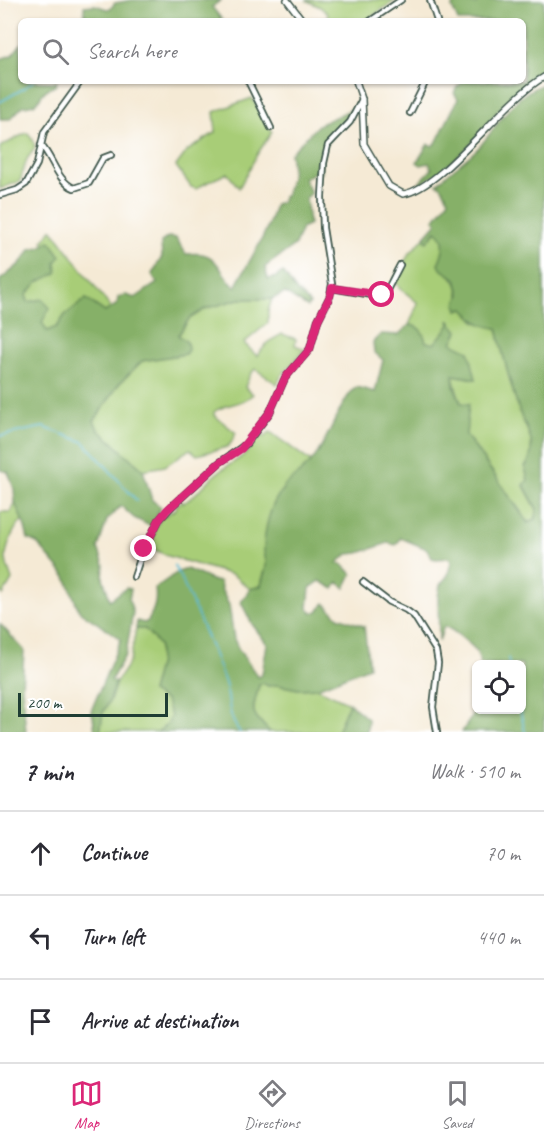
<!DOCTYPE html>
<meta charset="utf-8">
<style>
:root{--surface:#fff;--page:#f2f2f3;--text:#2b2b33;--muted:#7c7c81;--line:#e1e1e2;--accent:#db2777}
body{margin:0;font-family:Caveat,sans-serif;background:var(--page);color:var(--text)}
.controls{position:absolute;right:18px;bottom:18px;display:grid;overflow:hidden;border-radius:9px;box-shadow:0 2px 4px #0004}
.controls button{width:54px;height:54px;display:grid;place-items:center;padding:0;border:0;border-bottom:2px solid var(--line);background:var(--surface);color:var(--text);font:30px sans-serif}
.scale{position:absolute;left:18px;bottom:15px;width:150px;box-sizing:border-box;padding-left:6px;border:3px solid #1f3d34;border-top:0;font-size:16px;line-height:21px;white-space:nowrap;color:#1f3d34;-webkit-text-stroke:4px #fff;paint-order:stroke}
.stop{position:absolute;width:18px;height:18px;margin:-14px;border:4px solid #db2777;border-radius:50%;background:#fff}
.stop.end{background:#db2777;border-color:#fff;box-shadow:0 2px 6px #0008}
.list{margin:0;padding:0;list-style:none}
h2{display:flex;justify-content:space-between;align-items:center;height:78px;margin:0;padding:0 24px;font-size:26px}
h2 small{font-size:20px;font-weight:400;color:var(--muted)}
.list li{display:grid;grid-template-columns:39px 1fr auto;gap:18px;align-items:center;box-sizing:border-box;height:84px;padding:0 24px;border-top:2px solid var(--line)}
.list b{display:block;font-size:22px;white-space:nowrap}
.list em{font-size:20px;font-style:normal;color:var(--muted)}
.icon{flex:none;width:33px;height:33px;fill:none;stroke:currentColor;stroke-width:2;stroke-linecap:round;stroke-linejoin:round}
.map{position:relative;flex:none;width:544px;height:732px;overflow:hidden}
.search{position:absolute;background:var(--surface);box-shadow:0 2px 4px #0004;left:18px;right:18px;top:18px;height:66px;display:flex;align-items:center;gap:15px;box-sizing:border-box;padding:0 21px;border-radius:9px;color:var(--muted);font-size:22px}
.sheet{height:330px;background:var(--surface)}
nav{display:flex;justify-content:space-around;align-items:center;box-sizing:border-box;height:84px;border-top:2px solid var(--line);background:var(--surface);font-size:16px;color:var(--muted)}
nav a{display:grid;justify-items:center;gap:3px}
nav .on{color:var(--accent)}
.map>svg:first-child{display:block}
</style>
<div class="map">
<svg width="544" height="732" viewBox="0 0 544 732">
<rect width="100%" height="100%" fill="#fff"/>
<filter id="ink" filterUnits="userSpaceOnUse"><feTurbulence type="fractalNoise" baseFrequency=".0167" numOctaves="2"/><feDisplacementMap in="SourceGraphic" scale="12" xChannelSelector="R" yChannelSelector="G"/><feConvolveMatrix kernelMatrix="1 2 1 2 8 2 1 2 1" color-interpolation-filters="sRGB"/></filter>
<filter id="wash" filterUnits="userSpaceOnUse"><feTurbulence type="fractalNoise" baseFrequency=".008" numOctaves="4" result="noise"/><feDisplacementMap in="SourceGraphic" scale="24" xChannelSelector="R" yChannelSelector="G"/><feGaussianBlur stdDeviation="1.35" result="paint"/><feColorMatrix in="noise" values="0 0 0 0 0 0 0 0 0 0 0 0 0 0 0 0 0 1.4 0 .05"/><feComposite in="paint" operator="in"/></filter>
<g filter="url(#wash)">
<rect width="100%" height="100%" fill="#f5ead5"/>
<path fill="#a8cd77" stroke="#648556" stroke-width="1.5" d="M 306,0 L 396,0 L 365,21 L 326,21 L 328,14 L 320,7 Z
M 252,98 L 272,132 L 258,153 L 239,188 L 227,173 C 216,179 206,182 196,189 L 191,187 L 176,166 L 187,151 L 216,132 L 214,112 Z
M 28,133 L 33,140 L 35,148 L 27,159 L 20,181 L 0,189 L 0,147 L 24,134 Z
M 52,229 L 111,308 L 105,312 L 86,299 L 65,315 L 57,327 L 47,331 L 28,302 L 26,295 L 60,256 L 50,242 L 46,244 L 43,241 Z
M 437,231 C 448,240 443,253 438,265 C 458,280 461,284 458,310 L 463,308 L 476,322 L 497,328 C 502,354 510,380 517,405 C 521,418 529,428 531,441 C 532,450 531,460 525,467 L 528,480 L 524,486 L 537,510 L 536,518 L 529,523 L 466,435 C 469,413 456,396 453,375 L 476,379 L 451,343 L 458,331 L 450,322 L 450,325 L 434,344 L 426,342 C 423,332 420,326 409,325 L 418,303 L 400,288 L 394,280 L 409,254 L 423,239 L 427,241 Z
M 239,299 L 272,299 L 268,311 L 268,323 L 244,343 L 257,356 L 268,342 L 282,334 L 296,339 L 295,345 L 305,349 L 282,375 L 277,384 L 255,369 L 250,375 L 245,387 L 253,394 C 243,405 226,403 214,412 L 214,415 L 236,433 L 231,443 L 227,447 L 197,455 L 190,449 L 165,466 L 143,470 L 97,429 L 94,421 L 119,384 L 142,361 L 185,354 L 178,336 L 189,319 L 205,309 Z
M 257,432 L 264,437 L 270,432 L 311,462 C 304,471 291,481 282,491 C 262,514 271,537 267,563 C 265,571 262,578 261,586 L 250,589 L 233,575 L 168,556 L 153,549 L 155,529 L 161,518 L 176,509 L 177,505 L 182,501 L 184,503 C 196,495 205,484 216,474 C 233,461 253,456 257,432 Z
M 15,503 L 23,520 C 14,526 7,546 6,556 C 5,563 10,573 12,580 L 3,595 L 0,590 L 0,512 L 11,512 Z
M 136,629 L 145,629 L 159,645 L 159,662 L 151,692 L 166,701 L 171,716 L 169,723 L 158,732 L 100,732 L 103,712 L 110,700 L 116,682 L 130,661 Z
M 263,683 L 268,686 L 278,685 L 298,689 L 317,688 L 349,703 L 337,732 L 270,732 C 249,711 252,714 259,685 Z"/>
<path fill="#86b068" stroke="#52764e" stroke-width="1.5" d="M 133,0 L 221,0 L 212,7 L 223,21 L 85,21 L 84,6 L 95,5 L 107,9 L 111,8 L 115,3 Z
M 477,0 L 544,0 L 544,75 C 515,85 497,112 479,135 C 466,151 436,177 417,185 L 432,169 L 429,163 L 421,165 L 417,162 L 428,144 L 432,146 L 436,143 L 458,99 L 454,93 L 457,87 L 464,81 L 523,81 L 523,21 L 458,21 L 452,7 L 454,4 L 461,2 L 477,4 Z
M 21,44 L 21,81 L 57,82 L 55,86 C 32,94 48,104 23,106 L 10,119 L 0,119 L 0,59 L 12,55 Z
M 544,84 L 544,732 L 462,732 L 473,715 L 476,703 L 476,710 L 522,710 L 522,664 L 480,664 C 479,649 471,646 461,637 C 455,632 451,629 444,626 L 439,641 L 438,597 L 440,585 L 448,575 L 451,562 L 449,558 L 436,559 L 432,558 L 427,549 L 401,538 L 396,545 L 388,543 L 359,553 L 348,554 L 337,563 L 342,564 L 352,574 L 345,588 L 338,582 L 334,589 L 320,581 L 310,588 L 308,608 L 312,613 L 318,611 L 325,603 L 338,617 L 364,626 L 369,667 L 317,688 L 298,689 L 278,685 L 268,686 L 263,683 L 259,685 C 252,714 249,711 270,732 L 158,732 L 168,723 L 171,716 L 166,701 L 151,692 L 159,662 L 159,645 L 145,629 L 136,629 L 137,621 L 144,623 L 148,621 C 154,609 157,602 155,588 L 178,572 L 187,569 L 214,581 L 220,582 L 221,589 L 229,605 L 234,639 L 239,650 L 258,677 L 262,674 L 267,644 L 252,624 L 241,602 L 250,589 L 261,586 C 262,579 267,569 266,563 C 266,559 264,554 264,550 C 264,531 270,502 284,489 L 283,487 C 292,479 304,470 311,462 C 327,445 341,397 357,387 L 375,392 L 383,360 L 374,352 L 373,342 L 381,334 L 398,335 L 409,325 C 420,326 423,332 426,342 L 434,344 L 450,325 L 449,320 L 458,331 L 452,343 L 469,351 L 476,379 L 453,375 L 454,386 L 461,403 L 469,404 L 466,435 L 528,523 L 536,518 L 537,509 L 524,485 L 528,480 L 525,467 C 531,460 532,450 531,441 C 529,430 522,421 519,410 C 510,383 503,356 497,328 C 481,327 473,319 463,308 L 458,310 L 456,304 L 460,294 L 456,279 L 442,270 L 438,264 C 443,253 448,239 436,231 L 427,242 L 423,239 L 437,223 L 434,220 L 449,200 L 441,186 L 437,184 C 450,170 467,160 480,146 C 500,123 513,94 544,84 Z
M 356,107 C 350,117 340,122 334,132 C 326,143 320,160 321,173 L 314,173 L 304,178 L 311,193 L 306,198 L 309,224 L 302,228 L 295,245 L 265,267 L 268,279 L 274,278 L 283,272 L 294,288 L 310,304 L 307,307 L 285,293 L 272,299 L 239,299 L 205,309 L 189,319 L 178,335 L 187,342 L 188,350 L 185,354 L 142,361 L 119,384 L 94,421 L 98,429 L 143,470 L 152,500 L 161,507 L 152,527 L 134,518 L 121,506 L 107,520 L 98,548 L 104,565 L 103,578 L 110,600 L 126,588 L 131,589 L 129,600 L 133,612 L 126,654 L 111,680 L 116,682 L 110,700 L 103,712 L 100,732 L 95,732 L 93,716 L 91,711 L 121,639 L 79,611 L 66,577 L 37,543 L 28,539 L 25,527 L 15,503 L 14,489 L 8,472 L 0,470 L 0,280 C 12,270 23,264 30,249 L 40,247 L 50,241 L 61,256 L 56,262 L 57,273 L 38,282 L 26,295 L 28,302 L 42,299 L 50,308 L 42,322 L 47,331 L 57,327 L 65,315 L 86,299 L 105,312 L 117,304 L 118,297 L 126,295 L 135,298 L 157,283 L 152,274 L 162,257 L 161,242 L 168,237 L 176,238 L 186,254 C 220,250 215,268 235,287 C 250,259 268,234 275,204 L 281,202 C 290,188 294,171 290,154 L 318,125 Z
M 0,624 L 24,650 L 22,688 L 26,732 L 0,732 Z
M 349,703 L 368,719 L 367,732 L 337,732 Z"/>
<g fill="none" stroke-linecap="round" stroke-linejoin="round">
<path stroke="#5bbdd9" stroke-width="1.5" d="M 0,102 L 21,90 L 34,81
M 0,436 L 43,427 L 84,442 L 137,501
M 174,565 C 193,602 209,641 224,680 C 231,699 226,715 240,732
M 508,658 L 509,664
M 520,710 L 525,732"/>
</g>
</g>
<g filter="url(#ink)">
<g fill="none" stroke-linecap="round" stroke-linejoin="round">
<defs>
<path id="minor" d="M 430,0 L 437,21
M 370,21 L 401,0
M 248,81 L 271,128
M 410,113 L 426,81
M 41,145 C 53,158 57,181 74,188 L 89,183 L 103,158 L 111,155
M 0,195 L 17,190 L 26,184 L 37,164 L 44,132 L 81,81
M 332,288 L 372,295 L 385,294 L 400,265
M 134,577 L 142,553 L 159,520 L 173,505 L 219,463 L 246,444 L 270,412 L 285,378 L 310,349 L 318,320 L 330,296 L 332,284 L 323,228 L 322,197 L 324,163 L 328,145 L 350,122 L 362,99
M 363,582 L 389,602 L 406,610 L 414,616 L 436,651 L 438,663 L 433,707 L 437,732"/>
<path id="tertiary" d="M 287,0 L 303,21
M 356,81 L 362,99 L 364,144 L 389,186 L 403,194 C 442,189 503,100 544,77"/>
</defs>
<use href="#minor" stroke="#3f574c" stroke-width="8"/>
<use href="#tertiary" stroke="#3f574c" stroke-width="8"/>
<use href="#minor" stroke="#fff" stroke-width="4.5"/>
<use href="#tertiary" stroke="#fff" stroke-width="5"/>
</g>
</g>
<g fill="none" stroke-linecap="round" stroke-linejoin="round" filter="url(#ink)">
<path stroke="#db2777" stroke-width="8" d="M 144,549 L 159,520 L 167,510 L 219,463 L 241,449 L 270,412 L 285,378 L 310,349 L 318,320 L 330,296 L 332,288 L 382,295"/>
</g>
</svg>
<div class="controls">
<button><svg class="icon" aria-label="locate" viewBox="0 0 24 24"><circle cx="12" cy="12" r="6"/><path d="M12 2v4M12 18v4M2 12h4M18 12h4"/></svg></button>
</div>
<div class="scale">200 m</div>
<div class="stop" style="left:382px;top:295px"></div>
<div class="stop end" style="left:144px;top:549px"></div>
<div class="search"><svg class="icon" aria-label="search" viewBox="0 0 24 24"><circle cx="10" cy="10" r="6"/><path d="M15 15l6 6"/></svg>Search here</div>
</div>
<section class="sheet">
<h2>7 min<small>Walk · 510 m</small></h2>
<ul class="list">
<li><svg class="icon" aria-label="ahead" viewBox="0 0 24 24"><path d="M12 20V5M6 11l6-6 6 6"/></svg><div><b>Continue</b></div><em>70 m</em></li>
<li><svg class="icon" aria-label="left" viewBox="0 0 24 24"><path d="M17 20v-9H6M10 6l-5 5 5 5"/></svg><div><b>Turn left</b></div><em>440 m</em></li>
<li><svg class="icon" aria-label="arrive" viewBox="0 0 24 24"><path d="M6 21V4h12l-3 4 3 4H6"/></svg><div><b>Arrive at destination</b></div></li>
</ul>
</section>
<nav>
<a class="on"><svg class="icon" aria-label="map" viewBox="0 0 24 24"><path d="M3 6l6-2 6 2 6-2v14l-6 2-6-2-6 2zM9 4v14M15 6v14"/></svg>Map</a>
<a><svg class="icon" aria-label="directions" viewBox="0 0 24 24"><path d="M12 3l9 9-9 9-9-9zM9 14v-3h6M13 9l2 2-2 2"/></svg>Directions</a>
<a><svg class="icon" aria-label="saved" viewBox="0 0 24 24"><path d="M7 4h10v16l-5-4-5 4z"/></svg>Saved</a>
</nav>
